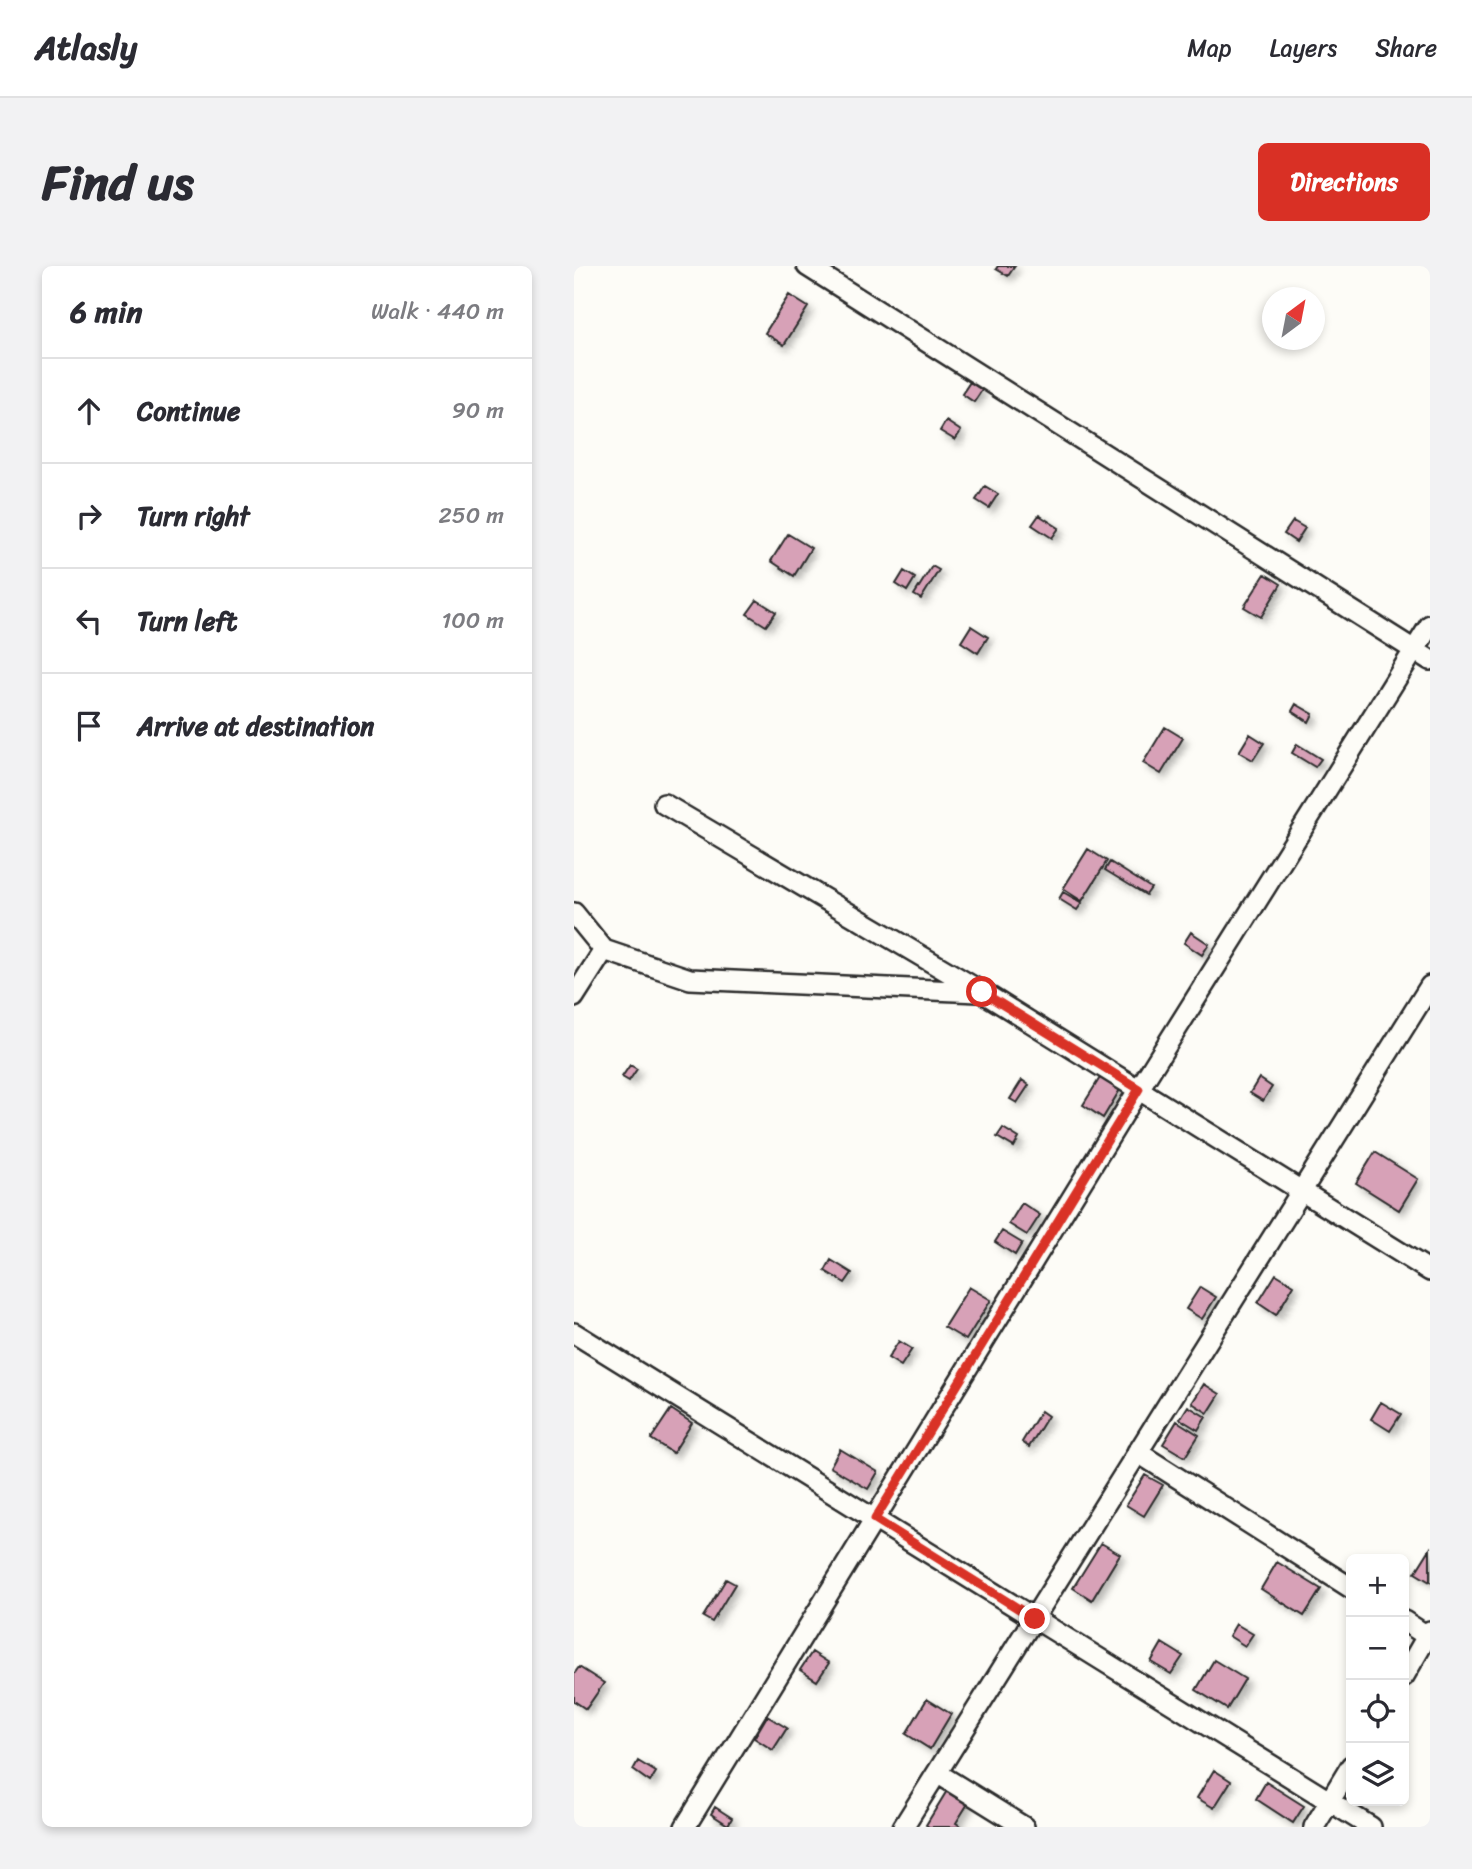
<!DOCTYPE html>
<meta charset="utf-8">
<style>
:root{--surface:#fff;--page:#f2f2f3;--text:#2b2b33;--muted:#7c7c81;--line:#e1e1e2;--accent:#d93025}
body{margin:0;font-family:Sriracha,sans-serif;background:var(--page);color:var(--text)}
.controls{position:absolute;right:21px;bottom:21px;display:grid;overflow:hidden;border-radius:10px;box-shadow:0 4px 10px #0003}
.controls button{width:63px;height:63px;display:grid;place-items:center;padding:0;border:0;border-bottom:2px solid var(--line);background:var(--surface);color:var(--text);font:35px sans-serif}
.compass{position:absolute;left:688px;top:21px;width:63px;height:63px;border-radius:50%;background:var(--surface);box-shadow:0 4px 10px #0003;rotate:32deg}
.stop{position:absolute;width:21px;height:21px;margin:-16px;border:5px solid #d93025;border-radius:50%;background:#fff}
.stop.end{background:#d93025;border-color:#fff;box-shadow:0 2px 7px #0008}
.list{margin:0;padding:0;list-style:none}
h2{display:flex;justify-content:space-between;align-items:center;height:91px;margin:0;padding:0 28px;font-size:30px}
h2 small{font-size:23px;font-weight:400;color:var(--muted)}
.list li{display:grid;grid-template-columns:46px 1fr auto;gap:21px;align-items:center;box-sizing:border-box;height:105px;padding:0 28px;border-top:2px solid var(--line)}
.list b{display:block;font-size:26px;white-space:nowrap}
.list em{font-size:23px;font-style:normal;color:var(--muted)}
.icon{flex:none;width:38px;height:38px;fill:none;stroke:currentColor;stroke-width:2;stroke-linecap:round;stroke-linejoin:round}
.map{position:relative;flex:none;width:856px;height:1561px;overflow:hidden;border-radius:10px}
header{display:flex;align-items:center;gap:42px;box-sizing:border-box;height:98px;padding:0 35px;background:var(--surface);border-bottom:2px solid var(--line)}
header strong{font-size:33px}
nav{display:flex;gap:38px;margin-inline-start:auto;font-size:24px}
.intro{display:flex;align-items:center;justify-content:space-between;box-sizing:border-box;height:168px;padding:0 42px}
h1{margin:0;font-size:49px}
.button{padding:18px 32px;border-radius:10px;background:var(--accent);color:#fff;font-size:24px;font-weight:700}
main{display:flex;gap:42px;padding:0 42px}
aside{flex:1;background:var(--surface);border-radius:10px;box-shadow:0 4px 10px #0003}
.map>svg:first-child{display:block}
</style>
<header>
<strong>Atlasly</strong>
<nav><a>Map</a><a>Layers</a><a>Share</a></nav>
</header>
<div class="intro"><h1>Find us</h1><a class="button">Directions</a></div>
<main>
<aside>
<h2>6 min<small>Walk · 440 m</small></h2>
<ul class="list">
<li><svg class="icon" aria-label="ahead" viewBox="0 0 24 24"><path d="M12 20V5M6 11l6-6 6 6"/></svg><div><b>Continue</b></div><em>90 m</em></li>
<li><svg class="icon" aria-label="right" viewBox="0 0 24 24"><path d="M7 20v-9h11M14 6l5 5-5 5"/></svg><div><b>Turn right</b></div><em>250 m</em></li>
<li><svg class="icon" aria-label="left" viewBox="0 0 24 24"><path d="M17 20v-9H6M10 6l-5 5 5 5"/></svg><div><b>Turn left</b></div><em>100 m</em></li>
<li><svg class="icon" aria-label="arrive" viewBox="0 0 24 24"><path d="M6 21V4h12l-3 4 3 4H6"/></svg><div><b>Arrive at destination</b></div></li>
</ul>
</aside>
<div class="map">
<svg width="856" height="1561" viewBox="0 0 856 1561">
<defs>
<filter id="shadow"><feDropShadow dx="4.5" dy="4.5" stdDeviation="3.5" flood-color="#0004"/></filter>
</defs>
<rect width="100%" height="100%" fill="#fdfcf7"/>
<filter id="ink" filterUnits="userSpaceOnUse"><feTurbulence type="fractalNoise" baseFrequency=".0143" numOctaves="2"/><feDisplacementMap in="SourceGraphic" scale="14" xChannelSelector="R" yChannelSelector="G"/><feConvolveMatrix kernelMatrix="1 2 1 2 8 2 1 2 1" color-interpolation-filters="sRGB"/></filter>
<g filter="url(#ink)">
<path fill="#d7a1b7" stroke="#2b2b2b" stroke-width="2" filter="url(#shadow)" d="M 424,0 L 441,0 L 434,10 L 422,3 Z
M 215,29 L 234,41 L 210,79 L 191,67 Z
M 396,116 L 408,124 L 400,136 L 388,128 Z
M 372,155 L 387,165 L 381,174 L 366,165 Z
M 411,220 L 424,228 L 415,242 L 402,234 Z
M 465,249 L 485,262 L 478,272 L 458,259 Z
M 719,255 L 731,262 L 722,276 L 710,268 Z
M 214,268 L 237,282 L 220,310 L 197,295 Z
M 358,300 L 365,304 L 347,333 L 340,329 Z
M 330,305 L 341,312 L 333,325 L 322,318 Z
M 691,308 L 707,318 L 687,351 L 670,341 Z
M 183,334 L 202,346 L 192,360 L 173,348 Z
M 397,360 L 414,371 L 404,387 L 387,376 Z
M 722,438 L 739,448 L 735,456 L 718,445 Z
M 591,461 L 609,472 L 587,508 L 569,497 Z
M 676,468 L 690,477 L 679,494 L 665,486 Z
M 723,478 L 747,493 L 741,501 L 718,487 Z
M 514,583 L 533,595 L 508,635 L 489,623 Z
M 536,596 L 577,622 L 572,629 L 531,604 Z
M 489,626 L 508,637 L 503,644 L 485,633 Z
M 617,666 L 635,678 L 628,689 L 610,677 Z
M 56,799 L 63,803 L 55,815 L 48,811 Z
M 527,810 L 547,822 L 529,852 L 509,839 Z
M 685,812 L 698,821 L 689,835 L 676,827 Z
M 448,814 L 455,819 L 443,837 L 436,833 Z
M 429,862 L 445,872 L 440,881 L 423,871 Z
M 801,886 L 844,913 L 825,944 L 782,917 Z
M 448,937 L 466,949 L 453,969 L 435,958 Z
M 428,965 L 448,977 L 441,989 L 421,976 Z
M 257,994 L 278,1007 L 271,1017 L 251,1005 Z
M 702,1008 L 720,1019 L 702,1049 L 684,1037 Z
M 395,1021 L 417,1034 L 392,1074 L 370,1061 Z
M 626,1021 L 642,1031 L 628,1053 L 612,1043 Z
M 325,1075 L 338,1083 L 327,1100 L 314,1092 Z
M 630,1118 L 646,1128 L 634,1147 L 618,1137 Z
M 807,1136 L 827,1148 L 816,1165 L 797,1153 Z
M 614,1140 L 632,1151 L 624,1164 L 606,1153 Z
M 97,1143 L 118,1157 L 99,1187 L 77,1173 Z
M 467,1145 L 474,1150 L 455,1181 L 448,1176 Z
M 603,1155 L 625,1169 L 611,1191 L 589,1178 Z
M 266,1183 L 304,1206 L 294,1223 L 256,1201 Z
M 571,1209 L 589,1219 L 570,1250 L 552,1239 Z
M 527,1277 L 546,1288 L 518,1334 L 499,1322 Z
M 856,1283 L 856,1316 L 841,1307 Z
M 703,1296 L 747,1323 L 730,1350 L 687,1323 Z
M 152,1313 L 161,1318 L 138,1356 L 129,1351 Z
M 662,1358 L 679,1368 L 671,1380 L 655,1370 Z
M 588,1377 L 609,1390 L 597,1408 L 577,1396 Z
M 238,1386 L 255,1397 L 243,1415 L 226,1404 Z
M 640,1394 L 671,1413 L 653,1443 L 622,1424 Z
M 5,1401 L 30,1417 L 12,1443 L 0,1435 L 0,1408 Z
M 353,1433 L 377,1448 L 356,1483 L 332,1468 Z
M 193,1450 L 213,1462 L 199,1484 L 180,1472 Z
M 64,1495 L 82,1506 L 76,1516 L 59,1504 Z
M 640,1504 L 657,1515 L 640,1542 L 623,1532 Z
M 692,1516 L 730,1540 L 719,1557 L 682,1533 Z
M 374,1523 L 395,1536 L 382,1557 L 388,1561 L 355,1561 L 352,1559 Z
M 141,1541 L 158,1552 L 154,1559 L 137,1548 Z"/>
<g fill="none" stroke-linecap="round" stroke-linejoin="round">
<defs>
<path id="minor" d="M 233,0 L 856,394
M 90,538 L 408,726 L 856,1005
M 0,647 L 30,684 L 116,713 L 404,726
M 0,731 L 30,684
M 0,1067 L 797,1561
M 563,1186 L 777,1322
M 830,1355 L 853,1370
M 830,1410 L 856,1365
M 363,1507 L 450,1561
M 111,1561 L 565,823 L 856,359
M 329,1561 L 856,720
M 740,1561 L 777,1500"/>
</defs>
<use href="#minor" stroke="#2b2b2b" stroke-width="24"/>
<use href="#minor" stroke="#fdfcf7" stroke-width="19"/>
</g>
</g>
<g fill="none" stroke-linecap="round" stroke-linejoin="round" filter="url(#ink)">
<path stroke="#d93025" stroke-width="9" d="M 408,726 L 565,823 L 301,1253 L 461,1353"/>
</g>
</svg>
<div class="controls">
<button>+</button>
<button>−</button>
<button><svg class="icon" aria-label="locate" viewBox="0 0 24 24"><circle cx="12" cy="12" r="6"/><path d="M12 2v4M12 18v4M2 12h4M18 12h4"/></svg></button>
<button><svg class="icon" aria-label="layers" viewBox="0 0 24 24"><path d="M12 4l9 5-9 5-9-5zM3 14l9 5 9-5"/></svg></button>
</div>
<svg class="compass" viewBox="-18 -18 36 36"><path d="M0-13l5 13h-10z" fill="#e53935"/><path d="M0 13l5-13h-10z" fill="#7c7c81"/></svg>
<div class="stop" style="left:408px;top:726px"></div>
<div class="stop end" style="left:461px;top:1353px"></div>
</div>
</main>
